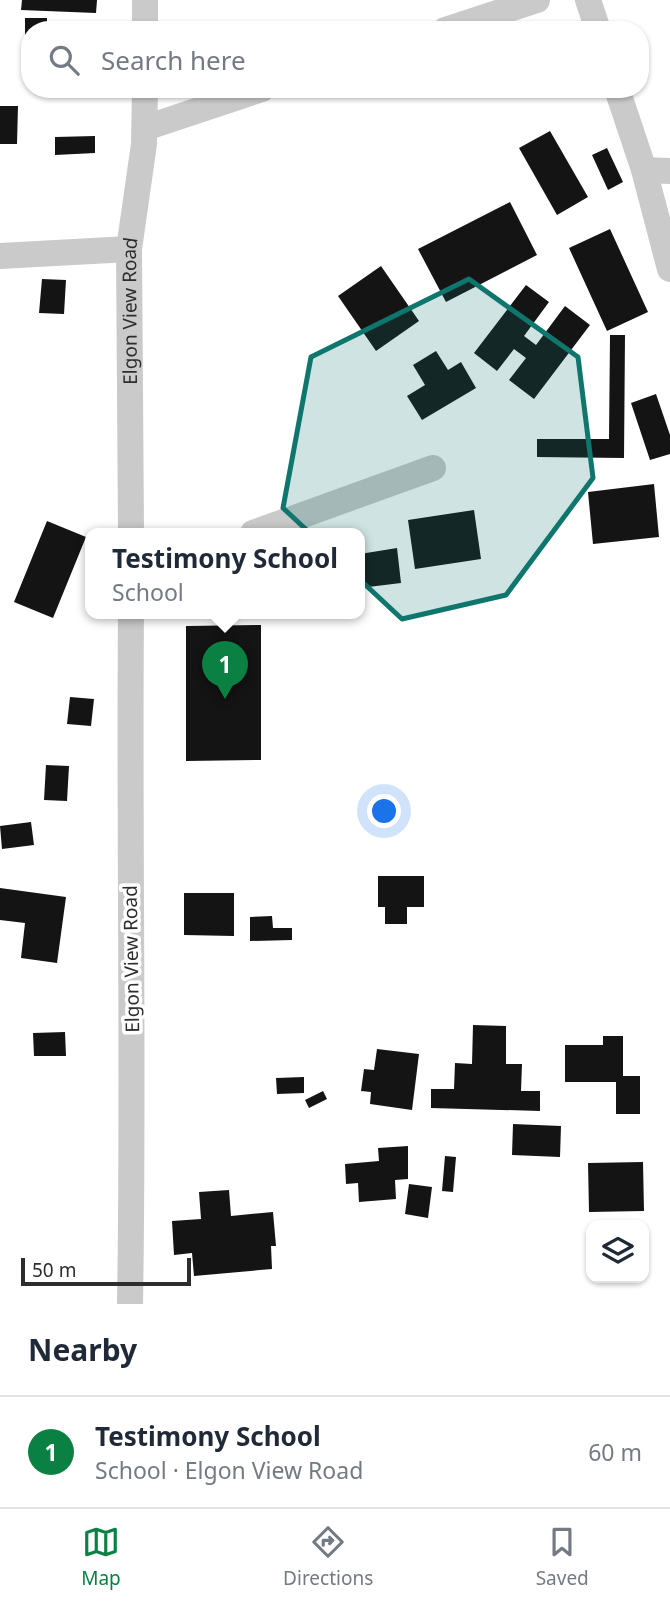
<!DOCTYPE html>
<meta charset="utf-8">
<style>
:root{--surface:#fff;--page:#f2f2f3;--text:#1f2937;--muted:#747a83;--line:#e0e1e3;--accent:#0b8043}
body{margin:0;font-family:"Noto Sans",sans-serif;background:var(--page);color:var(--text)}
.controls{position:absolute;right:21px;bottom:21px;display:grid;overflow:hidden;border-radius:14px;box-shadow:0 2px 5px #0004}
.controls button{width:63px;height:63px;display:grid;place-items:center;padding:0;border:0;border-bottom:2px solid var(--line);background:var(--surface);color:var(--text);font:35px sans-serif}
.scale{position:absolute;left:21px;bottom:18px;width:170px;box-sizing:border-box;padding-left:7px;border:4px solid #2d2d2d;border-top:0;font-size:19px;line-height:24px;white-space:nowrap;color:#2d2d2d;-webkit-text-stroke:5px #fff;paint-order:stroke}
.you{position:absolute;left:385px;top:812px;width:24px;height:24px;margin:-18px;border:5px solid #fff;border-radius:50%;background:#1a73e8;box-shadow:0 0 0 10px #1a73e833}
.badge{display:grid;place-items:center;width:46px;height:46px;border-radius:50%;background:var(--accent);color:#fff;font-size:23px;font-weight:700}
.pin{position:absolute;translate:-50% -58px;filter:drop-shadow(0 2px 4px #0008)}
.pin::after{content:'';position:absolute;top:37px;width:24px;height:21px;background:inherit;clip-path:polygon(0 0,100% 0,50% 100%)}
.popup{position:absolute;left:85px;top:528px;width:280px;height:91px;box-sizing:border-box;display:grid;place-content:center;border-radius:14px;background:var(--surface);filter:drop-shadow(0 2px 5px #0005);font-size:23px;white-space:nowrap;color:var(--muted)}
.popup b{font-size:26px;color:var(--text)}
.popup::after{content:'';position:absolute;left:50%;top:100%;margin-left:-14px;border:14px solid transparent;border-top-color:var(--surface)}
.list{margin:0;padding:0;list-style:none}
h2{display:flex;justify-content:space-between;align-items:center;height:91px;margin:0;padding:0 28px;font-size:30px}
h2 small{font-size:23px;font-weight:400;color:var(--muted)}
.list li{display:grid;grid-template-columns:46px 1fr auto;gap:21px;align-items:center;box-sizing:border-box;height:112px;padding:0 28px;border-top:2px solid var(--line)}
.list b{display:block;font-size:26px;white-space:nowrap}
.list p{margin:0;font-size:23px;white-space:nowrap;color:var(--muted)}
.list em{font-size:23px;font-style:normal;color:var(--muted)}
.icon{flex:none;width:38px;height:38px;fill:none;stroke:currentColor;stroke-width:2;stroke-linecap:round;stroke-linejoin:round}
.map{position:relative;flex:none;width:670px;height:1304px;overflow:hidden}
.search{position:absolute;background:var(--surface);box-shadow:0 2px 5px #0004;left:21px;right:21px;top:21px;height:77px;display:flex;align-items:center;gap:18px;box-sizing:border-box;padding:0 24px;border-radius:28px;color:var(--muted);font-size:26px}
.sheet{height:203px;background:var(--surface)}
nav{display:flex;justify-content:space-around;align-items:center;box-sizing:border-box;height:98px;border-top:2px solid var(--line);background:var(--surface);font-size:19px;color:var(--muted)}
nav a{display:grid;justify-items:center;gap:4px}
nav .on{color:var(--accent)}
.map>svg:first-child{display:block}
</style>
<div class="map">
<svg width="670" height="1304" viewBox="0 0 670 1304">
<rect width="100%" height="100%" fill="#fff"/>
<path fill="#141414" d="M 22,0 L 97,0 L 96,13 L 21,10 Z
M 25,18 L 47,18 L 47,30 L 30,30 L 30,57 L 25,57 Z
M 0,106 L 18,106 L 17,144 L 0,144 Z
M 550,131 L 588,197 L 557,215 L 519,148 Z
M 95,136 L 95,153 L 55,155 L 55,137 Z
M 607,148 L 623,182 L 608,190 L 592,155 Z
M 510,202 L 537,255 L 446,302 L 418,249 Z
M 610,229 L 648,312 L 607,331 L 569,248 Z
M 381,266 L 419,321 L 376,351 L 338,296 Z
M 42,279 L 66,280 L 64,314 L 39,313 Z
M 526,285 L 549,302 L 524,336 L 536,345 L 565,306 L 590,325 L 534,399 L 509,380 L 526,358 L 514,349 L 497,371 L 474,353 Z
M 610,335 L 625,335 L 624,458 L 537,457 L 537,439 L 609,439 Z
M 436,351 L 448,370 L 461,362 L 476,388 L 422,420 L 407,396 L 425,385 L 413,365 Z
M 656,394 L 670,435 L 670,454 L 650,460 L 631,403 Z
M 654,484 L 659,537 L 593,544 L 588,492 Z
M 474,510 L 481,559 L 415,569 L 408,520 Z
M 47,521 L 86,537 L 53,618 L 14,602 Z
M 397,548 L 401,583 L 360,588 L 360,554 Z
M 261,625 L 261,760 L 186,761 L 186,626 Z
M 70,697 L 94,699 L 91,726 L 67,724 Z
M 46,765 L 69,766 L 67,801 L 44,800 Z
M 31,822 L 34,845 L 2,849 L 0,826 Z
M 378,876 L 424,876 L 424,907 L 407,907 L 407,924 L 385,924 L 385,907 L 378,907 Z
M 0,888 L 66,897 L 57,963 L 21,958 L 25,923 L 0,920 Z
M 184,893 L 234,893 L 234,936 L 184,935 Z
M 272,916 L 273,928 L 292,928 L 292,940 L 250,941 L 250,917 Z
M 473,1025 L 506,1026 L 506,1064 L 522,1064 L 521,1091 L 540,1091 L 540,1111 L 431,1108 L 431,1089 L 454,1089 L 455,1063 L 472,1064 Z
M 65,1032 L 66,1056 L 34,1056 L 33,1033 Z
M 603,1036 L 623,1036 L 623,1076 L 640,1076 L 640,1114 L 616,1114 L 616,1082 L 565,1082 L 565,1045 L 603,1045 Z
M 377,1049 L 419,1054 L 412,1110 L 370,1104 L 371,1092 L 361,1091 L 364,1069 L 374,1070 Z
M 304,1077 L 304,1093 L 277,1094 L 276,1078 Z
M 323,1091 L 327,1099 L 309,1108 L 305,1100 Z
M 513,1124 L 561,1126 L 560,1157 L 512,1155 Z
M 408,1146 L 408,1179 L 395,1180 L 396,1199 L 359,1202 L 358,1183 L 346,1184 L 345,1164 L 379,1161 L 378,1148 Z
M 445,1156 L 456,1157 L 453,1192 L 442,1191 Z
M 643,1162 L 644,1211 L 589,1212 L 588,1163 Z
M 409,1184 L 432,1187 L 428,1218 L 405,1214 Z
M 229,1190 L 231,1216 L 273,1212 L 276,1246 L 271,1246 L 272,1269 L 194,1276 L 192,1253 L 174,1255 L 172,1221 L 201,1219 L 199,1192 Z"/>
<g fill="none" stroke-linecap="round" stroke-linejoin="round">
<g stroke="#cacaca" stroke-width="26">
<path d="M 145,0 L 145,30"/>
<path d="M 588,0 L 598,30"/>
<path d="M 445,30 L 537,0"/>
<path d="M 617,89 L 644,170 L 670,269"/>
<path d="M 145,128 L 262,89"/>
<path d="M 644,170 L 670,171"/>
<path d="M 0,256 L 129,249"/>
<path id="s1" d="M 131,533 L 129,249 L 144,144 L 145,89"/>
<path d="M 253,533 L 433,468"/>
<path d="M 130,1304 C 134,1074 129,844 131,613"/>
</g>
</g>
<path fill="#0f766e" fill-opacity="0.2" stroke="#0f766e" stroke-width="5" stroke-linejoin="round" d="M 469,279 L 578,357 L 593,478 L 506,595 L 402,619 L 283,508 L 311,357 Z"/>
<g text-anchor="middle" stroke-width="7" stroke-linejoin="round" paint-order="stroke">
<g font-size="19" fill="#2d2d2d" stroke="#fff">
<text dy="7" stroke="none"><textPath href="#s1" startOffset="222">Elgon View Road</textPath></text>
<text transform="translate(131 959) rotate(-91)" y="7">Elgon View Road</text>
</g>
</g>
</svg>
<div class="controls">
<button><svg class="icon" aria-label="layers" viewBox="0 0 24 24"><path d="M12 4l9 5-9 5-9-5zM3 14l9 5 9-5"/></svg></button>
</div>
<div class="scale">50 m</div>
<div class="you"></div>
<div class="pin badge" style="left:225px;top:699px">1</div>
<div class="popup"><b>Testimony School</b>School</div>
<div class="search"><svg class="icon" aria-label="search" viewBox="0 0 24 24"><circle cx="10" cy="10" r="6"/><path d="M15 15l6 6"/></svg>Search here</div>
</div>
<section class="sheet">
<h2>Nearby<small></small></h2>
<ul class="list">
<li><span class="badge">1</span><div><b>Testimony School</b><p>School · Elgon View Road</p></div><em>60 m</em></li>
</ul>
</section>
<nav>
<a class="on"><svg class="icon" aria-label="map" viewBox="0 0 24 24"><path d="M3 6l6-2 6 2 6-2v14l-6 2-6-2-6 2zM9 4v14M15 6v14"/></svg>Map</a>
<a><svg class="icon" aria-label="directions" viewBox="0 0 24 24"><path d="M12 3l9 9-9 9-9-9zM9 14v-3h6M13 9l2 2-2 2"/></svg>Directions</a>
<a><svg class="icon" aria-label="saved" viewBox="0 0 24 24"><path d="M7 4h10v16l-5-4-5 4z"/></svg>Saved</a>
</nav>
